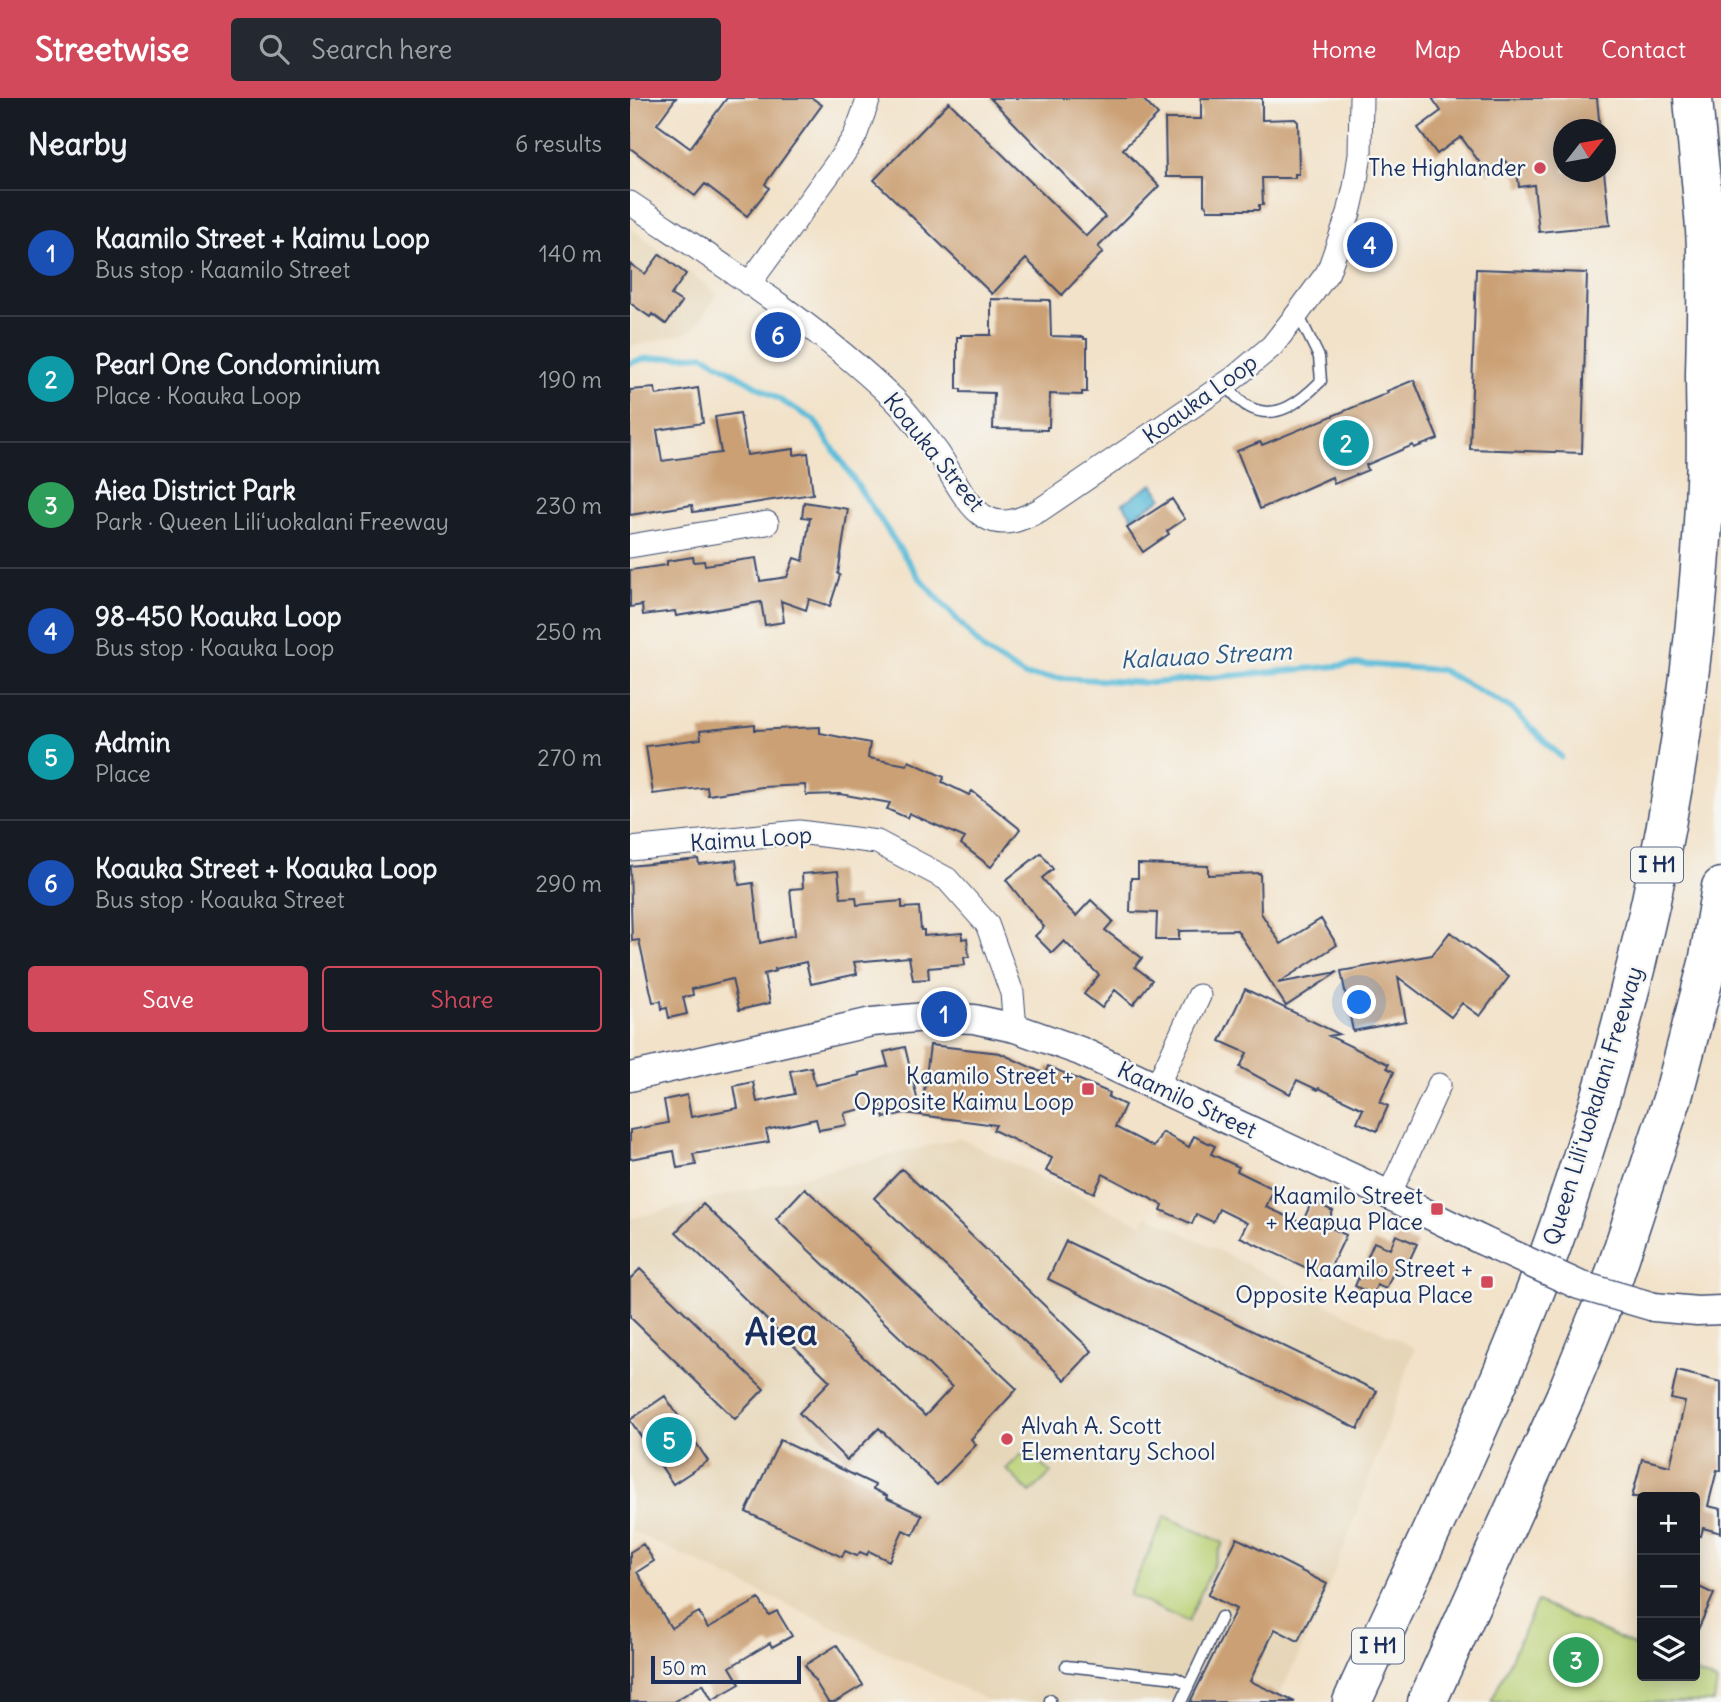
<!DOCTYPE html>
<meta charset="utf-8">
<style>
:root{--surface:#171b24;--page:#242831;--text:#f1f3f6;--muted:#9ea1a6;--line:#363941;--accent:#d1495b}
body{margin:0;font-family:Delius,sans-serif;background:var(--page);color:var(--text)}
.controls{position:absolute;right:21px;bottom:21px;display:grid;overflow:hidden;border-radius:7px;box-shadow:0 4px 18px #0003}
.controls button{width:63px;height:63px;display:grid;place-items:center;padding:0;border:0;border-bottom:2px solid var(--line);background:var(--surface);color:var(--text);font:35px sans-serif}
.compass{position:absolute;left:923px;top:21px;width:63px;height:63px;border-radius:50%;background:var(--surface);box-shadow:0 4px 18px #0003;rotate:59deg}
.scale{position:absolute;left:21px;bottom:18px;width:150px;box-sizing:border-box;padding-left:7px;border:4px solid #1b2f5e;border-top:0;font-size:19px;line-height:24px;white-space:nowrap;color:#1b2f5e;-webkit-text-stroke:5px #f6f6f2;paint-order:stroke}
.you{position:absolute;left:730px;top:905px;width:24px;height:24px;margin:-18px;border:5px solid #fff;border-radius:50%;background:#1a73e8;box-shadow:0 0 0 10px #1a73e833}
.badge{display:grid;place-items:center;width:46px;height:46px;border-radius:50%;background:var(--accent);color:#fff;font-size:23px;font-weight:700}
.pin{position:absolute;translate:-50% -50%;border:4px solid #fff;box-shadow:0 2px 7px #0006}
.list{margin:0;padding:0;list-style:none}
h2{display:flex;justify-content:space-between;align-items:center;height:91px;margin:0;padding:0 28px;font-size:30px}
h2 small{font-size:23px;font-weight:400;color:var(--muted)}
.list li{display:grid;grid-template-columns:46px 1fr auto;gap:21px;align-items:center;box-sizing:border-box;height:126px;padding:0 28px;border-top:2px solid var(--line)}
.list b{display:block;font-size:26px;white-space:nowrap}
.list p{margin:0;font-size:23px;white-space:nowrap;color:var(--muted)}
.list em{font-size:23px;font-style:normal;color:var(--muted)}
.actions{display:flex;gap:14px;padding:21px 28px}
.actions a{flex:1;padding:16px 0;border:2px solid var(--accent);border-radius:7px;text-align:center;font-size:24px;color:var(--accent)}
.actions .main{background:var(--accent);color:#fff}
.icon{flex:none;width:38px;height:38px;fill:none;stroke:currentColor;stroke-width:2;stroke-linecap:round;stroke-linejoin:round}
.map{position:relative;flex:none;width:1091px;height:1604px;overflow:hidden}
header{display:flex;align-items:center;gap:42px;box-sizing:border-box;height:98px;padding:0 35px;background:var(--accent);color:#fff}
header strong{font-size:33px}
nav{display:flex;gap:38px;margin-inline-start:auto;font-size:24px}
.search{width:490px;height:63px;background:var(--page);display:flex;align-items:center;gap:18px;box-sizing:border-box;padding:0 24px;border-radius:7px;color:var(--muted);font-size:26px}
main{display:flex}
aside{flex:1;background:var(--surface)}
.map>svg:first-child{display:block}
</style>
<header>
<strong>Streetwise</strong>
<div class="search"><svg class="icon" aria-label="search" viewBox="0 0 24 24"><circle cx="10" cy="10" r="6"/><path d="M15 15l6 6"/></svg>Search here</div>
<nav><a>Home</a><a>Map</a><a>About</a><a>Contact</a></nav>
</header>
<main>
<aside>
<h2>Nearby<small>6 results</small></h2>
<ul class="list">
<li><span class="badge" style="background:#1a4fb4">1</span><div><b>Kaamilo Street + Kaimu Loop</b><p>Bus stop · Kaamilo Street</p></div><em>140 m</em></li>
<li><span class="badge" style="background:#0f9aa8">2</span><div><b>Pearl One Condominium</b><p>Place · Koauka Loop</p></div><em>190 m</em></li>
<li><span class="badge" style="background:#2e9e5b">3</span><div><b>Aiea District Park</b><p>Park · Queen Liliʻuokalani Freeway</p></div><em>230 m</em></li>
<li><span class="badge" style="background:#1a4fb4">4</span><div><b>98-450 Koauka Loop</b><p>Bus stop · Koauka Loop</p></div><em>250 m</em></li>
<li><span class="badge" style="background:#0f9aa8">5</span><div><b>Admin</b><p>Place</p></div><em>270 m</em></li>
<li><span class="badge" style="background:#1a4fb4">6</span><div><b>Koauka Street + Koauka Loop</b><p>Bus stop · Koauka Street</p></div><em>290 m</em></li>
</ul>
<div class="actions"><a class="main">Save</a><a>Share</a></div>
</aside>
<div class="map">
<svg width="1091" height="1604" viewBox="0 0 1091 1604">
<rect width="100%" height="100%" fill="#f6f6f2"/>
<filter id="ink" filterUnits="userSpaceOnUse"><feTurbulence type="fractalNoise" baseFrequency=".0143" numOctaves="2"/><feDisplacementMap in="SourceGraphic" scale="14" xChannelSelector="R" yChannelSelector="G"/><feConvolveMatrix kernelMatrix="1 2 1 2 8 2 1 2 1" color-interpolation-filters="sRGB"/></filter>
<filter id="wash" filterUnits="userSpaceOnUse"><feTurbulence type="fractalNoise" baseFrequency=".00686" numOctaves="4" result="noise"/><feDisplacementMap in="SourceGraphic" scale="28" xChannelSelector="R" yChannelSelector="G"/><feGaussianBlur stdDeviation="1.57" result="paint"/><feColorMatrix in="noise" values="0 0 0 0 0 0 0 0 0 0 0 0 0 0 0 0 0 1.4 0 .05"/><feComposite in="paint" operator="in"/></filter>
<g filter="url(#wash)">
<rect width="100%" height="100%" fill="#f2e2c9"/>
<path fill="#e6d6b8" d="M 0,130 L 88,196 L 63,233 L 0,249 Z
M 329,1040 L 512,1127 L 517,1117 L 785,1250 L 720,1434 L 685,1523 L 646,1604 L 361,1604 L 0,1432 L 0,1121 Z"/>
<path fill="#b9d075" stroke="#6a806a" stroke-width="2" d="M 397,1351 L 421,1375 L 400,1395 L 376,1371 Z
M 535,1418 L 593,1445 L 558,1524 L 499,1497 Z
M 907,1504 L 1012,1551 L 1012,1578 L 1065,1578 L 1065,1574 L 1087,1584 L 1084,1604 L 861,1604 Z"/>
<path fill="#5bbcd9" stroke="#3b769c" stroke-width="2" d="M 523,386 L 532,400 L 502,419 L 493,405 Z"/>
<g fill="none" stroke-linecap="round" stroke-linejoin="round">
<path stroke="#5bbcd9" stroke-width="6" d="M 0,265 L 13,261 L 74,257 L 184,322 L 288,478 L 355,553 L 395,578 L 522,585 L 728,566 L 811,572 L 881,610 L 931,659"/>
</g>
<g id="blocks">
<path fill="#cba074" d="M 0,0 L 46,0 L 27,26 L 60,50 L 97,0 L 182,0 L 192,7 L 135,86 L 139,90 L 117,118 L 75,86 L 65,98 L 0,50 Z
M 360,0 L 512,0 L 528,17 L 493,51 L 529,88 L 468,149 L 473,154 L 432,197 L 396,161 L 362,196 L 244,82 L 319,4 L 456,138 L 475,119 Z
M 571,0 L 632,0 L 632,22 L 665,21 L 668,24 L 669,76 L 665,76 L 665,80 L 632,80 L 633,107 L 629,107 L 629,112 L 577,112 L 577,108 L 574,107 L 574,79 L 536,79 L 535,21 L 571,21 Z
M 802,0 L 967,0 L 970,32 L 934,32 L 934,74 L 974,74 L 980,127 L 909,134 L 904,87 L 889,89 L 888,80 L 875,63 L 858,76 L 831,39 L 807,56 L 788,30 L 811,13 Z
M 30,156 L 56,176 L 41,197 L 52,204 L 36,226 L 22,216 L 20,219 L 0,205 L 0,166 L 15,176 Z
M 846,171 L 957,175 L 952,355 L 840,351 Z
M 361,201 L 420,202 L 421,238 L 454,239 L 454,241 L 457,241 L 457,294 L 452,294 L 452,297 L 420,296 L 419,329 L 417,329 L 417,332 L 363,331 L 364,295 L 331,294 L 331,291 L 327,291 L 327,239 L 331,239 L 331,237 L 361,237 Z
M 784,282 L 808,341 L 784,350 L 783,347 L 736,367 L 738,372 L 704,386 L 702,379 L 630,411 L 607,353 L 630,344 L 632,347 L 758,295 L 757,293 Z
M 25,290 L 26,297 L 68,290 L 73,325 L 27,332 L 32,363 L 91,355 L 85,319 L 110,315 L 117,357 L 164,351 L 164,357 L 178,355 L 183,396 L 63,414 L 62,407 L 0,417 L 0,292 Z
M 542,401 L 555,421 L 537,433 L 539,436 L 513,454 L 497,430 Z
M 174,404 L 218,411 L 208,476 L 210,477 L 200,508 L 179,501 L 176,512 L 151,503 L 154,524 L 135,527 L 131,504 L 46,518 L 45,513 L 13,517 L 12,507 L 0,509 L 0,472 L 37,467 L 37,463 L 63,459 L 64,464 L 74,463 L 75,467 L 126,460 L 130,483 L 157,479 L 164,460 L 173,463 L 180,420 L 172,419 Z
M 125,627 L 125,632 L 190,629 L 190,635 L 240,645 L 238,660 L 277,667 L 279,663 L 314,679 L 312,684 L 339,697 L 342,693 L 390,731 L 361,769 L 331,746 L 335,740 L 279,715 L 277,720 L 257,711 L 260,705 L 210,696 L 176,697 L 175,687 L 132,689 L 78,697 L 77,689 L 23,696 L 16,648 L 71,641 L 70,633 Z
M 411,755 L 423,771 L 412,780 L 431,803 L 446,818 L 461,802 L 483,823 L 475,832 L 512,860 L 505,869 L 522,882 L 503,907 L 485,892 L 472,910 L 454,896 L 469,877 L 434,843 L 422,855 L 405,838 L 414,829 L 376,782 Z
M 68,761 L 69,766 L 106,762 L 109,787 L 123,785 L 130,845 L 165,837 L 160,791 L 173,790 L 172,776 L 208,773 L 211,800 L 226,799 L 227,807 L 272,803 L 272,810 L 289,809 L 291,832 L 294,832 L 294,838 L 332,835 L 332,841 L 337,840 L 339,859 L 334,859 L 335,867 L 298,870 L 299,881 L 283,882 L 279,859 L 224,864 L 227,876 L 181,886 L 176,864 L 145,871 L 146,873 L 134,876 L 140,905 L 109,912 L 102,881 L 62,891 L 63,897 L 53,899 L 57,916 L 39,920 L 37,910 L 32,911 L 31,903 L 23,904 L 9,842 L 2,843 L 0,768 Z
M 508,766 L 578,768 L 578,777 L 630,775 L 631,815 L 651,846 L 691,821 L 707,847 L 648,885 L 708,874 L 656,908 L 607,832 L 549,833 L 549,842 L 526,842 L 527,815 L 500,814 L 501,780 L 508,780 Z
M 820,834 L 879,879 L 850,918 L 832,905 L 821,919 L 768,879 L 776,923 L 723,933 L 711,873 L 802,857 Z
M 615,891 L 709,936 L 699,938 L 758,966 L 757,970 L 764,974 L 750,1004 L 758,1008 L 747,1033 L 727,1024 L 733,1011 L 689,990 L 688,992 L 667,982 L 660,996 L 610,969 L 617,955 L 590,943 Z
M 300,947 L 370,955 L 415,976 L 418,968 L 480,995 L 478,999 L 495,1007 L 485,1029 L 524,1049 L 532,1034 L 559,1049 L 564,1038 L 585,1048 L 581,1056 L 609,1069 L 607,1073 L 644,1091 L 636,1109 L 672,1125 L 682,1103 L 703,1113 L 696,1127 L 716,1137 L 696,1179 L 610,1139 L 617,1125 L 589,1111 L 583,1124 L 566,1116 L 562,1126 L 531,1112 L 533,1107 L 473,1076 L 464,1095 L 416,1073 L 422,1060 L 363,1032 L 366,1027 L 274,1015 L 254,1020 L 251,1007 L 214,1015 L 217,1027 L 189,1032 L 186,1021 L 136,1032 L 139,1044 L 63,1056 L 66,1067 L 47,1070 L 44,1053 L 0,1061 L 0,1032 L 38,1025 L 34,1002 L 57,997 L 61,1019 L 108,1010 L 104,988 L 123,984 L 127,1004 L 165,996 L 160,973 L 181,969 L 185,987 L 230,977 L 229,975 L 258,968 L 254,954 L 275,949 L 291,1017 Z
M 272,1071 L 462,1253 L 435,1282 L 244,1100 Z
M 175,1090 L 387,1291 L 341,1341 L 346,1347 L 307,1387 L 249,1330 L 217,1362 L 169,1315 L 200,1283 L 46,1134 L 73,1106 L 295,1318 L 322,1289 L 146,1121 Z
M 766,1137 L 787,1146 L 775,1172 L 766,1168 L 756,1191 L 747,1187 L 743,1197 L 725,1188 L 744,1144 L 760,1151 Z
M 436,1143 L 747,1293 L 728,1331 L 418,1181 Z
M 10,1171 L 134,1291 L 105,1321 L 0,1219 L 0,1181 Z
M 1047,1273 L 1091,1284 L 1091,1373 L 1087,1372 L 1078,1408 L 1091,1411 L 1091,1435 L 1073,1430 L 1071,1438 L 1065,1437 L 1065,1399 L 1002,1399 L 1012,1361 L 1040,1368 L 1055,1304 L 1041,1301 Z
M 35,1298 L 78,1363 L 43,1386 L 0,1322 Z
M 150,1342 L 245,1387 L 243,1391 L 257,1398 L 256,1400 L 292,1417 L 283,1437 L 273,1432 L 259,1463 L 239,1453 L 237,1457 L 230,1454 L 227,1458 L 215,1453 L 212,1459 L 116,1414 Z
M 607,1440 L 697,1486 L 668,1543 L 645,1531 L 620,1583 L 665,1604 L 560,1604 L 606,1511 L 578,1497 Z
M 13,1446 L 24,1463 L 7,1474 L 41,1530 L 69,1514 L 78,1530 L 129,1501 L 139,1517 L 147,1513 L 162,1538 L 142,1549 L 140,1545 L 100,1569 L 110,1586 L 82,1602 L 73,1586 L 43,1604 L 0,1604 L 0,1454 Z
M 1065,1487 L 1084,1496 L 1065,1538 Z
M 207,1547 L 233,1587 L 205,1604 L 198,1604 L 175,1567 Z"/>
</g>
</g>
<g filter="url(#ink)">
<use href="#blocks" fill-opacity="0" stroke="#3b4a6e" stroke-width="2"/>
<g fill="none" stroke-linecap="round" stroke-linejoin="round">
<defs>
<path id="service" d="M 595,286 C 602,293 610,305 619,309 C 647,324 672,302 691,283 L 689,259 L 668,216
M 436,1568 L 546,1580 L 559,1587 L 591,1519
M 420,1602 L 420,1604
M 551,1604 L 559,1587"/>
<path id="minor" d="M 0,105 C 89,165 182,223 261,298 C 278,314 294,336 308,355 C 320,373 337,409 355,419 C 374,430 392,421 410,412 L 604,280 L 642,248 L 668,215 L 698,174 L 719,115 L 725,89 L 730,56 L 731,0
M 119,186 L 212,58 L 225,38 L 239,0
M 0,448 L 137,425
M 0,751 L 169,734 L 247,744 L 317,781 L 357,826 L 382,895 L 385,930
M 527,988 L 569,898
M 759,1097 L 809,987"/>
<path id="tertiary" d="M 0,979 L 242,924 L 296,919 L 344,921 L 385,930 L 450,953 L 759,1097 L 851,1142
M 1024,1209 L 1067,1213 L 1091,1212"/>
<path id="motorway" d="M 722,1604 C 782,1472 847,1342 900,1207 C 1000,947 1064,663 1075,384 C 1077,348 1075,312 1075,275 C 1076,234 1077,192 1076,150 C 1074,100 1067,50 1063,0
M 797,1604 L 935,1299 L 983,1181 L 1044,995 L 1078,865 L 1091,789"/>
</defs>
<use href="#service" stroke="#3b4a6e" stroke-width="13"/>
<use href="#minor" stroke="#3b4a6e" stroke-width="25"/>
<use href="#tertiary" stroke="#3b4a6e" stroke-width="31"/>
<use href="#motorway" stroke="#3b4a6e" stroke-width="41"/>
<use href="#service" stroke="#fff" stroke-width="10"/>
<use href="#minor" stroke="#fff" stroke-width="23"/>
<use href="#tertiary" stroke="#fff" stroke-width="28"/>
<use href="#motorway" stroke="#fff" stroke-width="38"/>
<defs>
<path id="tertiary-bridge" d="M 851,1142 L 949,1187 L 1024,1209"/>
</defs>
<use href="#tertiary-bridge" stroke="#3b4a6e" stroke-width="31" stroke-linecap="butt"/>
<use href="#tertiary-bridge" stroke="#fff" stroke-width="28"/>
</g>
</g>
<g fill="#d1495b" stroke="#f6f6f2" stroke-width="2.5">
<circle cx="910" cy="70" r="7"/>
<rect x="451" y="984" width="14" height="14" rx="3.5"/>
<rect x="800" y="1104" width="14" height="14" rx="3.5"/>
<rect x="850" y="1177" width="14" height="14" rx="3.5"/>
<circle cx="377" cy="1341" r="7"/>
</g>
<g text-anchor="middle" stroke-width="5" stroke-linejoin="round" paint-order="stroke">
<g fill="#f6f6f2" stroke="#5d6b8a" stroke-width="2">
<rect x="1001" y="749.5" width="52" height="35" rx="5"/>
<rect x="722" y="1530.5" width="52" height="35" rx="5"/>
</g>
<g font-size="21" font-weight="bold" fill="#1b2f5e">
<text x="1027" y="774">I H1</text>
<text x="748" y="1555">I H1</text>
</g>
<g font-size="23" fill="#1b2f5e" stroke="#f6f6f2" text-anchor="end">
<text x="896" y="78">The Highlander</text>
<text x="444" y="986">Kaamilo Street +<tspan x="444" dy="26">Opposite Kaimu Loop</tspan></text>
<text x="793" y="1106">Kaamilo Street<tspan x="793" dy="26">+ Keapua Place</tspan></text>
<text x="843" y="1179">Kaamilo Street +<tspan x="843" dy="26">Opposite Keapua Place</tspan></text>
<text x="391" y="1336" text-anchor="start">Alvah A. Scott<tspan x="391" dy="26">Elementary School</tspan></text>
</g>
<g font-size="23" fill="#1b2f5e" stroke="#f6f6f2">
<text transform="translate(570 301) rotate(-36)" y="8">Koauka Loop</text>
<text transform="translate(304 354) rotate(51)" y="8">Koauka Street</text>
<text transform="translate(121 741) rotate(-4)" y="8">Kaimu Loop</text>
<text transform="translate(557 1002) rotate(25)" y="8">Kaamilo Street</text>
<text transform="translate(963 1008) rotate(-73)" y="8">Queen Liliʻuokalani Freeway</text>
</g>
<g font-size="24" font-style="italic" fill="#2e5983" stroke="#f6f6f2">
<text transform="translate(576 558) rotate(-3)" y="8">Kalauao Stream</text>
</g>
<g font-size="37" font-weight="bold" fill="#1b2f5e" stroke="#f6f6f2">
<text x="151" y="1247">Aiea</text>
</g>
</g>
</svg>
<div class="controls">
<button>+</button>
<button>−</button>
<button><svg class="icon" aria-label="layers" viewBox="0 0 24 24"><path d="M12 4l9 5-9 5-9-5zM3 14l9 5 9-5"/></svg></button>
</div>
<svg class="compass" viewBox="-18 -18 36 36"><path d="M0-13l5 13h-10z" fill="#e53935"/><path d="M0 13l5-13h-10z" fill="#9ea1a6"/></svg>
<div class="scale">50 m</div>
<div class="you"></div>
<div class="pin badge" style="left:314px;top:916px;background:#1a4fb4">1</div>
<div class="pin badge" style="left:716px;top:345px;background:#0f9aa8">2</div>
<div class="pin badge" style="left:946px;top:1562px;background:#2e9e5b">3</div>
<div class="pin badge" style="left:740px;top:147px;background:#1a4fb4">4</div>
<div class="pin badge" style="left:39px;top:1342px;background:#0f9aa8">5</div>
<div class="pin badge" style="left:148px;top:237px;background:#1a4fb4">6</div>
</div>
</main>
